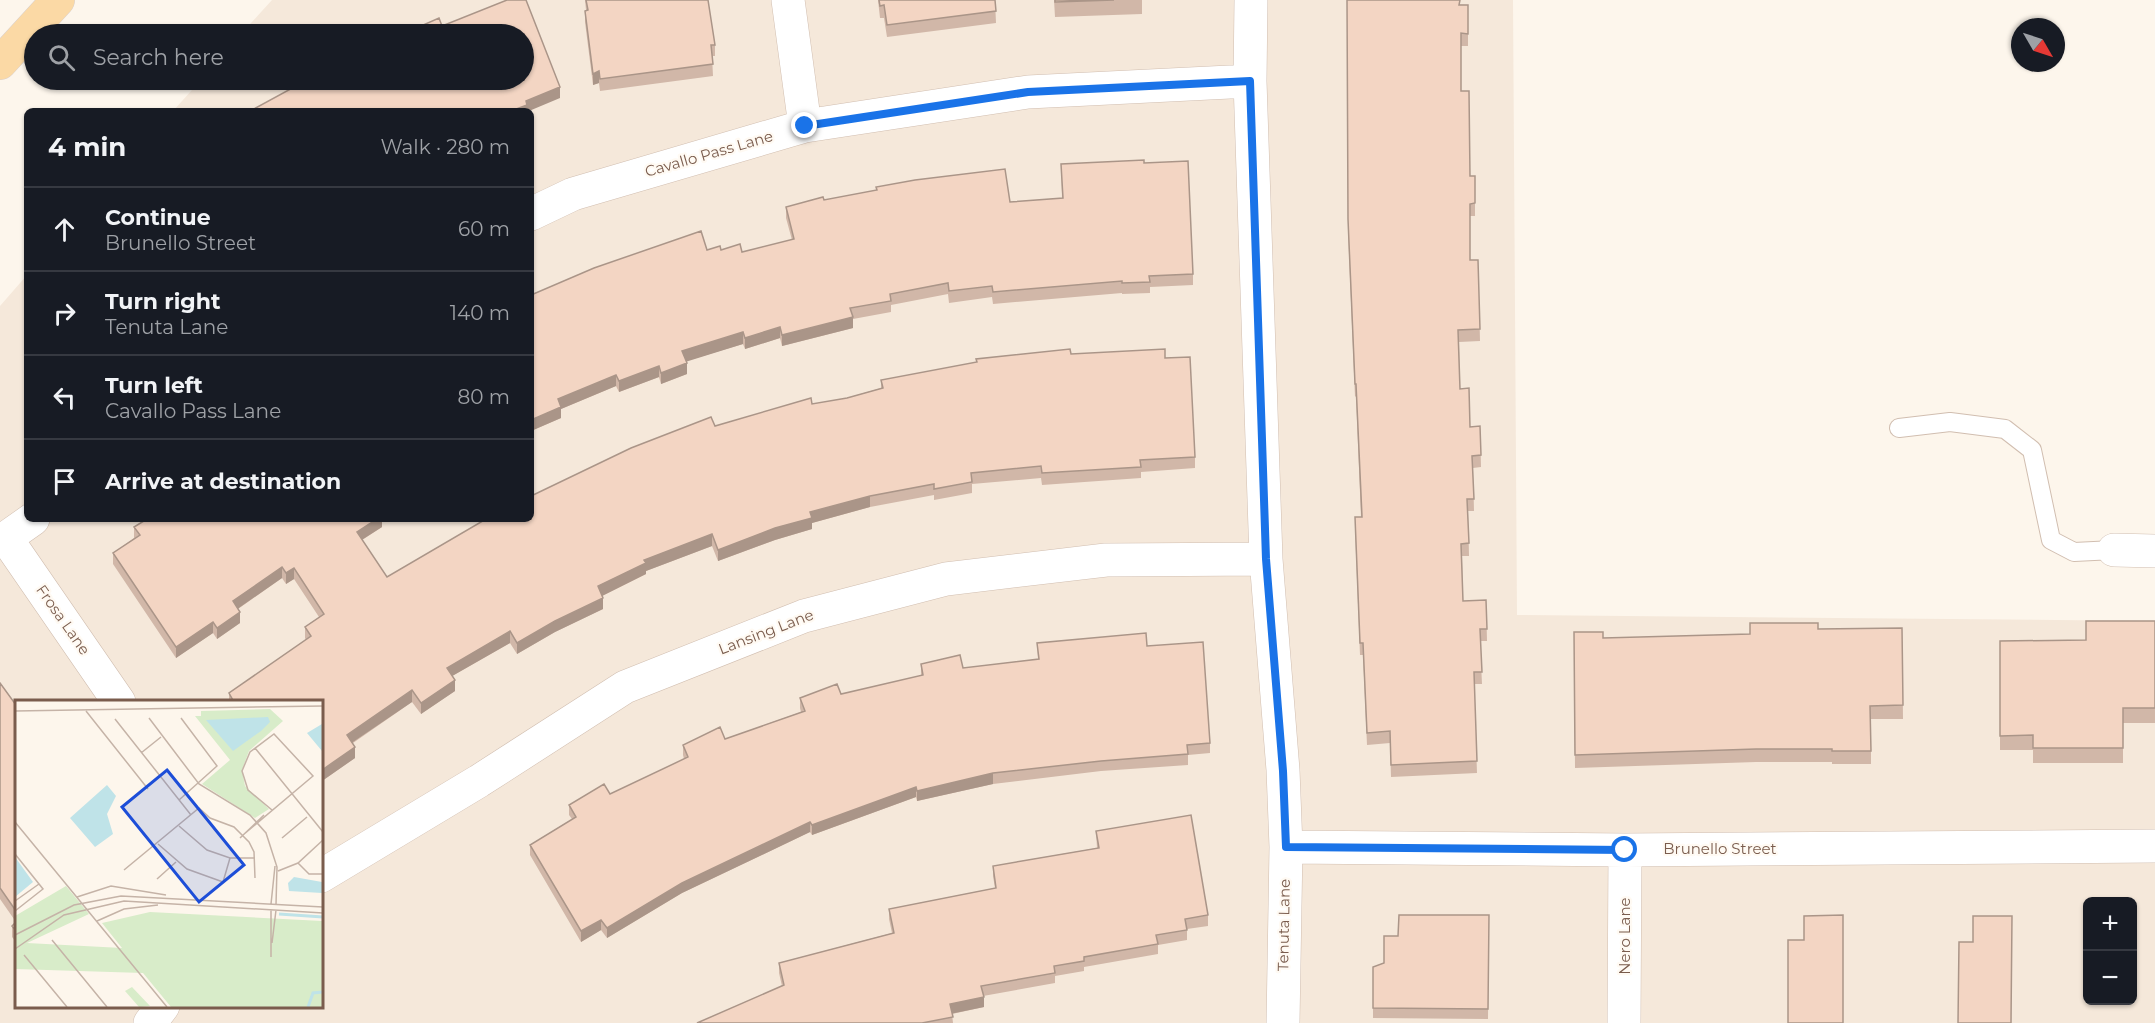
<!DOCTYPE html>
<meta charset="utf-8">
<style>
:root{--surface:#171b24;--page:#20242c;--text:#f1f3f6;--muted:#9ea1a6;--line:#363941}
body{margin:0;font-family:Montserrat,sans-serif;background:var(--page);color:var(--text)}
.controls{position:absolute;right:18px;bottom:18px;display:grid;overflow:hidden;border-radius:9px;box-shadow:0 2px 4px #0004}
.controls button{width:54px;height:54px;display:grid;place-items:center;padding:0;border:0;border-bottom:2px solid var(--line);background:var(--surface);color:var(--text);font:30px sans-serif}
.compass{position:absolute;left:2011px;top:18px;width:54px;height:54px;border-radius:50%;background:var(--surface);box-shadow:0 2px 4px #0004;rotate:129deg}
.stop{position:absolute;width:18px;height:18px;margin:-14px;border:4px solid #1a73e8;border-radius:50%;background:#fff}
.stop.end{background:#1a73e8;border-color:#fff;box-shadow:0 2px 6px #0008}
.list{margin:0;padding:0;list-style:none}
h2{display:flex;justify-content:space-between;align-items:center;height:78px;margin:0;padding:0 24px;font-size:26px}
h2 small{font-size:20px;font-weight:400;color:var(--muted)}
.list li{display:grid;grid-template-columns:39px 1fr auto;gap:18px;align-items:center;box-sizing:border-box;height:84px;padding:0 24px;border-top:2px solid var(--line)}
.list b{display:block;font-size:22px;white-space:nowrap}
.list p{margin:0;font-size:20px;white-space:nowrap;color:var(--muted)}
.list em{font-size:20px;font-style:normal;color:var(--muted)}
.icon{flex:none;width:33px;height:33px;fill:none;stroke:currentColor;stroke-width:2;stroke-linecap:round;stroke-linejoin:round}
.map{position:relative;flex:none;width:2155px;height:1023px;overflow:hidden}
.search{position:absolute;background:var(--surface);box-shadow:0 2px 4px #0004;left:24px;top:24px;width:510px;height:66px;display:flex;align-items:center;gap:15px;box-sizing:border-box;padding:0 21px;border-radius:33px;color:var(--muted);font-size:22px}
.panel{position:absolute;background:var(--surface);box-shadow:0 2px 4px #0004;left:24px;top:108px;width:510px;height:414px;border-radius:9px}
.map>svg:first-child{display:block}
</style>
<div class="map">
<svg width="2155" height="1023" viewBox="0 0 2155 1023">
<rect width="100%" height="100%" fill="#fdf6ec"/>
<path fill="#f5e8da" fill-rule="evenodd" d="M 272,0 L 1513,0 L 1517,615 L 2155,621 L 2155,1023 L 0,1023 L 0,306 L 27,275 L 27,519 L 531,519 L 531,111 L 173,111 L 201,80 L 524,80 L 524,34 L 241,34 ZM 16,702 L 321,702 L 321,1006 L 16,1006 ZM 2088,902 L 2132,902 L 2132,1000 L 2088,1000 Z"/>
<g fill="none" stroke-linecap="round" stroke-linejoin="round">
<defs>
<path id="lane" d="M 1899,428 L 1950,422 L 2005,429 L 2032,450 L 2051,540 L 2074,552 L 2114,550"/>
<path id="street" d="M 788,0 L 805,126
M 1251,0 L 1250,81 L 1266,559 L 1283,770 L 1286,847 L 1283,1023
M 531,214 L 573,194 L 805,126 L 1028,92 L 1250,81
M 33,519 L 6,538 L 119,702
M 2114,550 L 2155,551
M 1286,847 L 1625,850 L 2155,846
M 321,876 L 479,781 L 625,687 L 804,616 L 946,579 L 1106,560 L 1266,559
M 150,1023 L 163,1006
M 1624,1023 L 1625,850"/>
<path id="primary" d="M 0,63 L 58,0"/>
</defs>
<use href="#lane" stroke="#d1beb0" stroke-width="20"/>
<use href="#street" stroke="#d1beb0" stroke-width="34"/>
<use href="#primary" stroke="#dad1cd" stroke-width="34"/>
<use href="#lane" stroke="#fff" stroke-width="18"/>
<use href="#street" stroke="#fff" stroke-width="33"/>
<use href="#primary" stroke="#fbd9a5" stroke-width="33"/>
</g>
<path fill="#d1b7a8" d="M 585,0 L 708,0 L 715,45 L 715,56 L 712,56 L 713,76 L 600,91 L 599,83 L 593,85 L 585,22 L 585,11 L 586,10 Z
M 878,0 L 995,0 L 996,23 L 887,37 L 884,18 L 880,18 Z
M 1054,0 L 1142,0 L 1142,14 L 1055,17 Z
M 1347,0 L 1468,5 L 1468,46 L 1461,46 L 1461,91 L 1470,176 L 1475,176 L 1475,216 L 1470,216 L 1470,260 L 1478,260 L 1480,341 L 1459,342 L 1460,389 L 1470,427 L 1480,426 L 1481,467 L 1473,468 L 1474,511 L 1468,511 L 1469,556 L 1462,556 L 1463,601 L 1486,600 L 1487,641 L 1480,641 L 1482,684 L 1474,684 L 1477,773 L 1391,777 L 1390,743 L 1367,745 L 1363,655 L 1360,655 L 1355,529 L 1355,517 L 1361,517 L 1356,396 L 1355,397 L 1348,231 Z
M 1144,163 L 1193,274 L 1193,285 L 1150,287 L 1150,293 L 1122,294 L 1122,293 L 993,304 L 992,297 L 949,303 L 948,294 L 891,305 L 891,312 L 853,319 L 853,328 L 782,346 L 780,338 L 745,349 L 743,344 L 686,361 L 687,374 L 661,384 L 659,377 L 619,392 L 616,386 L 561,409 L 561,418 L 531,431 L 531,295 L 707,250 L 721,250 L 742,252 L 792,240 L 786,218 L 786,207 L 876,191 L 876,187 L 1010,202 L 1062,198 L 1061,164 Z
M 1071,354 L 1165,358 L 1195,457 L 1195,468 L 1141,472 L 1141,478 L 1042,485 L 1041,478 L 972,484 L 972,493 L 934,500 L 934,495 L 870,507 L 812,523 L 812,529 L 775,540 L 718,561 L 712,546 L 646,571 L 646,574 L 602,596 L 603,609 L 555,632 L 517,654 L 510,643 L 452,676 L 455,691 L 421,714 L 412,702 L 353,743 L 355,758 L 322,781 L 321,779 L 321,702 L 229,702 L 229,693 L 306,640 L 305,638 L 305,627 L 319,617 L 294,579 L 286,584 L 282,578 L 238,609 L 240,623 L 217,639 L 213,633 L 176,658 L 113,564 L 113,553 L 134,538 L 134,527 L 382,519 L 382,527 L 362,540 L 387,577 L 715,426 L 812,404 L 847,398 L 881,388 L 881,380 Z
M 2155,621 L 2155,723 L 2123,723 L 2123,763 L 2033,763 L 2033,750 L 2000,750 L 2000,641 L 2086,640 Z
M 1902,628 L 1903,719 L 1871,719 L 1871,764 L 1832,764 L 1832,762 L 1756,762 L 1575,768 L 1574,632 L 1603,638 L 1750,634 L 1818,629 Z
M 1037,643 L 1147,646 L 1210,743 L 1210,753 L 1188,755 L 1188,765 L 1101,771 L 993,784 L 917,801 L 916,797 L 812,835 L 810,832 L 682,893 L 607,938 L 601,930 L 581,942 L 530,855 L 530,845 L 572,819 L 569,815 L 569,805 L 610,794 L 684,759 L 683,755 L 683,745 L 725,739 L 801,712 L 800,708 L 800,698 L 841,694 L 921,676 L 921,664 L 963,668 L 1038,659 Z
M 0,683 L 16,705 L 16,922 L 0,899 Z
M 1096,831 L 1208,915 L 1208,926 L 1187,929 L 1187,940 L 1158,945 L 1158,954 L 1084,967 L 1084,971 L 1055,976 L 1055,983 L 983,996 L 984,1007 L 952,1014 L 953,1023 L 697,1023 L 782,986 L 779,973 L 779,963 L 892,933 L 889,919 L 889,909 L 995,888 L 993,876 L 993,866 L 1097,848 Z
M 1489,915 L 1488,1019 L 1373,1018 L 1373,967 L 1384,963 L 1398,936 Z
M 16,922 L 16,942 L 12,937 L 12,926 Z"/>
<path fill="#aa9588" d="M 599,71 L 599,83 L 593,85 L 593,74 Z
M 560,87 L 560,98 L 529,111 L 511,111 L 526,101 Z
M 853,317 L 853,328 L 782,346 L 782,335 Z
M 780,327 L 780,338 L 745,349 L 745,338 Z
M 743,332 L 743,344 L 682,363 L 682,351 Z
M 687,363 L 687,374 L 661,384 L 661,373 Z
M 659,366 L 659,377 L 619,392 L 619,381 Z
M 616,375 L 616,386 L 561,409 L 561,418 L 531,431 L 531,420 L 558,399 Z
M 870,496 L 870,507 L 812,523 L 812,529 L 775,540 L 718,561 L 718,550 L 810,512 Z
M 377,519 L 382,519 L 382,527 L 357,543 L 357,532 Z
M 712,534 L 712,546 L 646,571 L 646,574 L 598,598 L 598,586 L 644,560 Z
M 282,567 L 282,578 L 233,612 L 233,601 Z
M 294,568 L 294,579 L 286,584 L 286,573 Z
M 603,598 L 603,609 L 555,632 L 517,654 L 517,643 L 555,621 Z
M 240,612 L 240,623 L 217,639 L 217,628 Z
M 213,622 L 213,633 L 176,658 L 176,647 Z
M 510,631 L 510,643 L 447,679 L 447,668 Z
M 455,680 L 455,691 L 421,714 L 421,703 Z
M 412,690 L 412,702 L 347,746 L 347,735 Z
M 355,747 L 355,758 L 322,781 L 322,770 Z
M 993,773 L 993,784 L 917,801 L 917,791 Z
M 916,787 L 916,797 L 812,835 L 812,825 Z
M 810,822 L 810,832 L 682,893 L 607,938 L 607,928 L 682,883 Z
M 601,920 L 601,930 L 581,942 L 581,931 Z
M 984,997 L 984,1007 L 950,1014 L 950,1004 Z"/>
<path fill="#f3d5c3" stroke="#aa9588" stroke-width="1.5" d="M 507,0 L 526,0 L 560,87 L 526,101 L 527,105 L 511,111 L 250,111 L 307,80 L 524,80 L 524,34 L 417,34 L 414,29 L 439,18 L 442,26 Z
M 586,0 L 708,0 L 715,45 L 711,45 L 713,64 L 600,79 L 599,71 L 593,74 L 585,11 L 588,10 Z
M 879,0 L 995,0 L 996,11 L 887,25 L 884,5 L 880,6 Z
M 1055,0 L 1114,0 L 1055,2 Z
M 1347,0 L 1460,0 L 1459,5 L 1468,5 L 1468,34 L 1461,33 L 1461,91 L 1469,91 L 1470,176 L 1475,176 L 1475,203 L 1470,204 L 1470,260 L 1478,260 L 1480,329 L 1458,330 L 1460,389 L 1469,388 L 1470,427 L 1480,426 L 1481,455 L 1472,456 L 1474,499 L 1467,499 L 1469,543 L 1461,544 L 1463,601 L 1486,600 L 1487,629 L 1480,629 L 1482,672 L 1474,672 L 1477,761 L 1391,765 L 1390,731 L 1367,733 L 1363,643 L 1360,643 L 1355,517 L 1362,517 L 1356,384 L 1355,384 L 1348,219 Z
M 1144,160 L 1144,163 L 1188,161 L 1193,274 L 1149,276 L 1150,282 L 1122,283 L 1122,281 L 993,292 L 992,286 L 949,291 L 948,283 L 890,294 L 891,301 L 850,308 L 853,317 L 782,335 L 780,327 L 745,338 L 743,332 L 682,351 L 687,363 L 661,373 L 659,366 L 619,381 L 616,375 L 558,399 L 561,407 L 531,420 L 531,319 L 533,318 L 531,312 L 531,295 L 594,268 L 701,231 L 707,250 L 720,246 L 721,250 L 740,244 L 742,252 L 794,239 L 786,207 L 823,197 L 824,200 L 877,190 L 876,187 L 915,180 L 1005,169 L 1010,202 L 1063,198 L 1061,164 Z
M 1070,349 L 1071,354 L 1165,349 L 1165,358 L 1190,357 L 1195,457 L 1140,460 L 1141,467 L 1042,473 L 1041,466 L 971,473 L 972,482 L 934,489 L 934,484 L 870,496 L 810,512 L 812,518 L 775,528 L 718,550 L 712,534 L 644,560 L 646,563 L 598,586 L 603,598 L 555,621 L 517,643 L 510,631 L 447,668 L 455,680 L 421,703 L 412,690 L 347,735 L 355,747 L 322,770 L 321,768 L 321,702 L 234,702 L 229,693 L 311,636 L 305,627 L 324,614 L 294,568 L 286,573 L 282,567 L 233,601 L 240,612 L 217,628 L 213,622 L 176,647 L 113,553 L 140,535 L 134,527 L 147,519 L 377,519 L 357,532 L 387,577 L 486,519 L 531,519 L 531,496 L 631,448 L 711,417 L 715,426 L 811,398 L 812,404 L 847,398 L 883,388 L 881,380 L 977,362 L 976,359 Z
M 2086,621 L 2155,621 L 2155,708 L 2123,708 L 2123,748 L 2033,748 L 2033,735 L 2000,736 L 2000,641 L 2086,640 Z
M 1750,623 L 1818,623 L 1818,629 L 1902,628 L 1903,705 L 1870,706 L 1871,751 L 1832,751 L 1832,749 L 1756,749 L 1575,755 L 1574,632 L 1603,632 L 1603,638 L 1750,634 Z
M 1146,633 L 1147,646 L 1203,642 L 1210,743 L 1187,745 L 1188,754 L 1101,761 L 993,773 L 917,791 L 916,787 L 812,825 L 810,822 L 682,883 L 607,928 L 601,920 L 581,931 L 530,845 L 576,817 L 569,805 L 604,784 L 610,794 L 688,757 L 683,745 L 720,727 L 725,739 L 805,711 L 800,698 L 837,684 L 841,694 L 923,675 L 921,664 L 960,655 L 963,668 L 1039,659 L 1037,643 Z
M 0,683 L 16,705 L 16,911 L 0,888 Z
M 1191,815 L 1208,915 L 1185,919 L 1187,930 L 1156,935 L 1158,944 L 1084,957 L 1084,961 L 1054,966 L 1055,973 L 981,986 L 984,997 L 950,1004 L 953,1017 L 922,1023 L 697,1023 L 784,985 L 779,963 L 894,933 L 889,909 L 996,888 L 993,866 L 1099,848 L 1096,831 Z
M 1399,915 L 1489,915 L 1488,1009 L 1373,1008 L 1373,967 L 1384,963 L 1384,936 L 1398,936 Z
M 1843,915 L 1843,1023 L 1788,1023 L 1788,940 L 1804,940 L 1804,916 Z
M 1973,916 L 2012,916 L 2011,1023 L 1958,1023 L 1959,942 L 1973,942 Z
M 16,922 L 16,931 L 12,926 Z"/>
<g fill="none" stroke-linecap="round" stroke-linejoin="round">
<path stroke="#1a73e8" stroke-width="8" d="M 805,126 L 1028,92 L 1250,81 L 1266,559 L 1283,771 L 1286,847 L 1625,850"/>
</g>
<g text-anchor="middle" stroke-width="4.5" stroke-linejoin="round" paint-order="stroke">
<g font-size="15" fill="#7a5c4d" stroke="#fffaf3">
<text transform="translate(709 154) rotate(-16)" y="5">Cavallo Pass Lane</text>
<text transform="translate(63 620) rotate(55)" y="5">Frosa Lane</text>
<text transform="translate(766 632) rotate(-21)" y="5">Lansing Lane</text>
<text x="1720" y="854">Brunello Street</text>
<text transform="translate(1284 925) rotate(-89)" y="5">Tenuta Lane</text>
<text transform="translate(1625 936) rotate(-90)" y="5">Nero Lane</text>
</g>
</g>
<g transform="translate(15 700)">
<rect width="308" height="308" fill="#fdf6ec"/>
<path d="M 255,9 L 268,21 L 234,51 L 227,70 L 230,86 L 254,109 L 240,118 L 187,84 L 215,60 L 180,16 L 186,16 L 186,11 ZM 51,186 L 74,214 L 12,243 L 107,248 L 87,223 L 135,212 L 307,221 L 307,307 L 156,307 L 128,273 L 0,269 L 0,216 ZM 117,287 L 135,306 L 124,307 L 110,291 Z" fill="#d8ecc9"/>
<path d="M 253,17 L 255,22 L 246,31 L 218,51 L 191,20 ZM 307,24 L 307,51 L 292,33 ZM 92,85 L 101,96 L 92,114 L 98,134 L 80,147 L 55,118 ZM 0,157 L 18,182 L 0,197 ZM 279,177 L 307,182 L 307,193 L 274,191 L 273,183 Z" fill="#bfe3e8"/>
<path fill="none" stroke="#bfe3e8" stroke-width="3" d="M 264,214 L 308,217M 293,307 L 298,293 L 308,292"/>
<path fill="none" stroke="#c5b3a7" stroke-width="1.5" d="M 0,11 L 308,6M 71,11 L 133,89M 134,18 L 184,84 L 235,115 L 251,133 L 262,167 L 261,205M 100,19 L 176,115M 240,48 L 308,132M 126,53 L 146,37M 164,100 L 202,66 L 166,18M 0,122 L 152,307M 164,126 L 192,150 L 215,158 L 240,158M 228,135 L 298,76 L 259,34 L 235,52 L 227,71 L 233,90 L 257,110M 225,138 L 249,115M 267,138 L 292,117M 143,144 L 172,169 L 208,182 L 215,158M 0,154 L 28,189 L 0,211M 283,163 L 294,174 L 308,174M 109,170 L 184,108 L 195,118 L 219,127 L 234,142 L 239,152 L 240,178M 263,171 L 283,163 L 308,140M 142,179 L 161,162M 62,197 L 96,186 L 151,195M 0,201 L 24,184M 256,204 L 260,166M 256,210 L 256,257M 82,221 L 109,209 L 143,205M 0,235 L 59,205 L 106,196 L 308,207M 37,240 L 92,307M 257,243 L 261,210M 0,249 L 49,215 L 109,201 L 308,213M 9,255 L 52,307"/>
<path fill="#1d4ed8" fill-opacity="0.15" stroke="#1d4ed8" stroke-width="3" d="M 152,70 L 229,165 L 184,202 L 107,107 Z"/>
<rect width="308" height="308" fill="none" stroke="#7a5c4d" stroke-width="3"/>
</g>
</svg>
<div class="controls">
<button>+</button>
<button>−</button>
</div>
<svg class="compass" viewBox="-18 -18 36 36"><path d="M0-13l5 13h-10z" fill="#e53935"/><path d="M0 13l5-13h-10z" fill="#9ea1a6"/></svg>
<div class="stop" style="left:1625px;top:850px"></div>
<div class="stop end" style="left:805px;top:126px"></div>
<div class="search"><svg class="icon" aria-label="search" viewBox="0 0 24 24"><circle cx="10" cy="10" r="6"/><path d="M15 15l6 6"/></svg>Search here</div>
<section class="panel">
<h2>4 min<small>Walk · 280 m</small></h2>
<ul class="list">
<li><svg class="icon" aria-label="ahead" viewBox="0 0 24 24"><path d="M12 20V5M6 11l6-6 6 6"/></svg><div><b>Continue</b><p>Brunello Street</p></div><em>60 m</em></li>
<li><svg class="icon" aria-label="right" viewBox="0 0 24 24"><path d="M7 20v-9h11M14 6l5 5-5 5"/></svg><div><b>Turn right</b><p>Tenuta Lane</p></div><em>140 m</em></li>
<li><svg class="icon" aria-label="left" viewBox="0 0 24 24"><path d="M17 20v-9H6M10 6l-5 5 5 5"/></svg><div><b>Turn left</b><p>Cavallo Pass Lane</p></div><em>80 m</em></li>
<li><svg class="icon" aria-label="arrive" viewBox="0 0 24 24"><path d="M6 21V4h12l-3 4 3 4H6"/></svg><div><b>Arrive at destination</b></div></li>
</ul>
</section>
</div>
